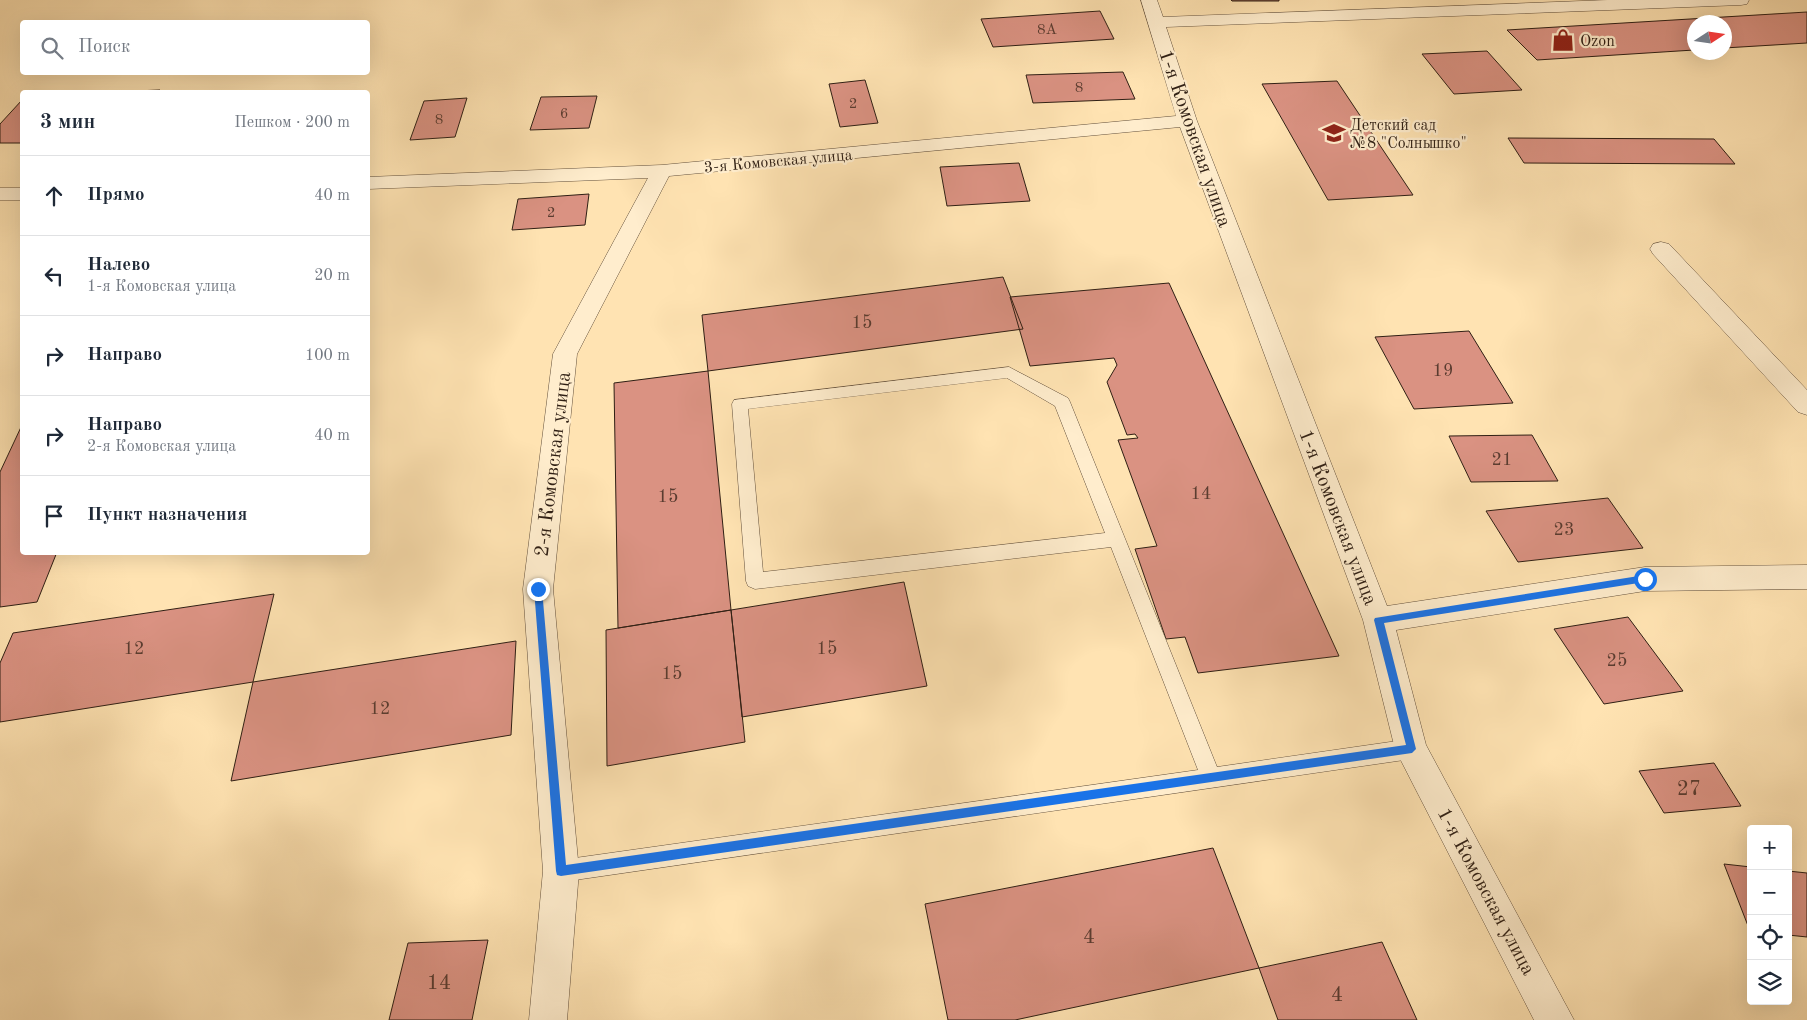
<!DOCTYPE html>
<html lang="ru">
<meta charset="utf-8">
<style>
:root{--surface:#fff;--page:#f2f2f3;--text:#1f2937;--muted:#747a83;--line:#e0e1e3}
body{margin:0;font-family:"Old Standard TT",serif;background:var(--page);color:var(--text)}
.controls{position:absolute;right:15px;bottom:15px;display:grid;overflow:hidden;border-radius:5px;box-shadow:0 5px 20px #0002}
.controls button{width:45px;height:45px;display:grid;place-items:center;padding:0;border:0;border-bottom:1px solid var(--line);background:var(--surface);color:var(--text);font:25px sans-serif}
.compass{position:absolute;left:1687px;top:15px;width:45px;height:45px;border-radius:50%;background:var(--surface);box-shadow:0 5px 20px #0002;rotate:78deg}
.stop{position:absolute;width:15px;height:15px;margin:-11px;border:4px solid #1a73e8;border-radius:50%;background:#fff}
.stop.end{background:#1a73e8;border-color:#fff;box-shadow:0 1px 5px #0008}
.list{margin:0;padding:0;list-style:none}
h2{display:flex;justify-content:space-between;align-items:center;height:65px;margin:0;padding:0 20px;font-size:21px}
h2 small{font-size:16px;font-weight:400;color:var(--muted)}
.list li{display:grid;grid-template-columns:32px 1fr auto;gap:15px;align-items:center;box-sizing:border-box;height:80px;padding:0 20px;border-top:1px solid var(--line)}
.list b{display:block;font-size:19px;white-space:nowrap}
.list p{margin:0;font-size:16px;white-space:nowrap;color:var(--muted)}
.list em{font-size:16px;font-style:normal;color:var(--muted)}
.icon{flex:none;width:28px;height:28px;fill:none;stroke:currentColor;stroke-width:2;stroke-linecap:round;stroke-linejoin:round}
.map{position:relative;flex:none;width:1807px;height:1020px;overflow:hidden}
.search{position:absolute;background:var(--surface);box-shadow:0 5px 20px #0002;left:20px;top:20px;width:350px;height:55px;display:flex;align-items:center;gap:12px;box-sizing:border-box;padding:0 18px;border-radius:5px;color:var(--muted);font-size:19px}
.panel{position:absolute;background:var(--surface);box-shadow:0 5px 20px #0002;left:20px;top:90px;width:350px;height:465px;border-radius:5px}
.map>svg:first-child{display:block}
</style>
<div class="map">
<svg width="1807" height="1020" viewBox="0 0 1807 1020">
<rect width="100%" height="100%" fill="#ffe3b2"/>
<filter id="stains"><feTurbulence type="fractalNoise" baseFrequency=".004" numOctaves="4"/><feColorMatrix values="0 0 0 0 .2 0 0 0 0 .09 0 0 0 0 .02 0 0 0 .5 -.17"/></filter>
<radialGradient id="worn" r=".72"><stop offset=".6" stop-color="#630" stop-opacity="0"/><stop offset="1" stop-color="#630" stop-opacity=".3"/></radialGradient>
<path fill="#da9282" stroke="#2f1f14" d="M 1231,0 L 1279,0 L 1279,1 L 1232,1 Z
M 1100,11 L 1114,39 L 993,47 L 981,19 Z
M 1807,12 L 1807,43 L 1724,48 L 1724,22 L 1694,22 L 1694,50 L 1537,60 L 1507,30 Z
M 1487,51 L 1522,90 L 1454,94 L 1422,54 Z
M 1123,72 L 1135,99 L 1033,103 L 1026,75 Z
M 865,80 L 878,123 L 840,127 L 829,84 Z
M 1337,81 L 1413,195 L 1328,200 L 1262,84 Z
M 160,90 L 158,92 L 109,92 Z
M 597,96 L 589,128 L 530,130 L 541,97 Z
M 467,98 L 455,137 L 410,140 L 424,101 Z
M 22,100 L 22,143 L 0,143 L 0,124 Z
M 1508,138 L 1714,139 L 1735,164 L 1524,163 Z
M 1019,163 L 1030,201 L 947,206 L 940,167 Z
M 589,194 L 585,225 L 512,230 L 518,199 Z
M 1003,277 L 1023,329 L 708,371 L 702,315 Z
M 1169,283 L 1339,656 L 1198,673 L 1185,637 L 1166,639 L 1135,549 L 1157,546 L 1118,440 L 1138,438 L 1135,434 L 1127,435 L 1107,382 L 1117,365 L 1114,358 L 1030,366 L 1010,297 Z
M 1469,331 L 1513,403 L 1414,409 L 1375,337 Z
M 708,371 L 731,610 L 618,628 L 614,383 Z
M 22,425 L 22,552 L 57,552 L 37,602 L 0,607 L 0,472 Z
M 1532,435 L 1558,481 L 1471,482 L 1449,436 Z
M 1608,498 L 1643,548 L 1518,562 L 1486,511 Z
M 904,582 L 927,686 L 742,717 L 731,610 Z
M 274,594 L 253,682 L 0,722 L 0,663 L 13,633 Z
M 731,610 L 745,742 L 607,766 L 606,630 Z
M 1628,617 L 1683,691 L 1604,704 L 1554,629 Z
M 516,641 L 511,735 L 231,781 L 253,682 Z
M 1714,763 L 1741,806 L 1664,813 L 1639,771 Z
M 1213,848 L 1259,968 L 1015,1020 L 948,1020 L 925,904 Z
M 1724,864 L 1751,867 L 1751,931 L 1750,931 Z
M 1788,871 L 1807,873 L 1807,937 L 1788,935 Z
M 488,940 L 472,1020 L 389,1020 L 408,943 Z
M 1382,942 L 1417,1020 L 1278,1020 L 1259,968 Z"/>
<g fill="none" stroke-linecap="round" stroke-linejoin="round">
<defs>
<path id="lane" d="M 1009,367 L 1068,398 L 1070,402 L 1217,767 L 1411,739 L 1418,742 L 1421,749 L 1418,756 L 1411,759 L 561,882 L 553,879 L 550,871 L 553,863 L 561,860 L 1198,770 L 1111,547 L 755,589 L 748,586 L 746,581 L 732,404 L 734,400 ZM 1007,378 L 1055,406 L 1105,533 L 763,572 L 748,409 Z"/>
<path id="street" d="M 1141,0 L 1157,0 L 1163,17 L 1608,0 L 1749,0 L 1747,4 L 1741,5 L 1166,27 L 1197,121 L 1387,606 L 1645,567 L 1807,565 L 1807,589 L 1645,591 L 1396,630 L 1426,745 L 1574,1020 L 1534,1020 L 1395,749 L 1363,620 L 1180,127 L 669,176 L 577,354 L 553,589 L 579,871 L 567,1020 L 529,1020 L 543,871 L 523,589 L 553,354 L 648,178 L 368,189 L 368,177 L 662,165 L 1176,116 Z
M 0,188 L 22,188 L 22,200 L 0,200 Z
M 1661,242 L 1669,244 L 1807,390 L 1807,415 L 1798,412 L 1653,254 L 1650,249 L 1653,244 Z"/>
</defs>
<use href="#lane" stroke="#63503c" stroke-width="1"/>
<use href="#street" stroke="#63503c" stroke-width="1"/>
<use href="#lane" fill="#ffedcd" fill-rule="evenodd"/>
<use href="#street" fill="#ffedcd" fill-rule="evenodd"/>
</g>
<path fill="#1a73e8" d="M 1645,575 L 1650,579 L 1645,582 L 1384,623 L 1416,749 L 1412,753 L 561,876 L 557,875 L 556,871 L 534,589 L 538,585 L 542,589 L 566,865 L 1406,745 L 1374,620 L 1375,618 Z"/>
<defs>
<symbol id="shop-bare" viewBox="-9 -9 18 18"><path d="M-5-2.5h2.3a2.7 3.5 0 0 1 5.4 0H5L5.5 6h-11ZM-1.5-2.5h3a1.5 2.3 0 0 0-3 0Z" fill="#8f2418" stroke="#ffedcd" stroke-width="2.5" paint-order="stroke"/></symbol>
<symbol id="school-bare" viewBox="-9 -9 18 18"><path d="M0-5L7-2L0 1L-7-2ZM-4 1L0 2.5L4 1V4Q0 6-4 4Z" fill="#8f2418" stroke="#ffedcd" stroke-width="2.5" paint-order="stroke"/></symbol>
</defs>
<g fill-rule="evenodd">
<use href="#shop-bare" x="1547" y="24" width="32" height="32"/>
<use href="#school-bare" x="1318" y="117" width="32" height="32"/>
</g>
<g text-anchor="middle" stroke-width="4.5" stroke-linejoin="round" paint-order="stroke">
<g font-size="15" fill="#5a3c30">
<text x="1047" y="34">8А</text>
<text x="1079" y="92">8</text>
<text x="853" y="108">2</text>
<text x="564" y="118">6</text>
<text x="439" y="124">8</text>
<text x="551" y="217">2</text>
</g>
<g font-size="16" fill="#2f1f14" stroke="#ffedcd" text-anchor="start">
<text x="1580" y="46">Ozon</text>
<text x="1350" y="130">Детский сад<tspan x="1350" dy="18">№8 "Солнышко"</tspan></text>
</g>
<g font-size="16" fill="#2f1f14" stroke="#ffedcd">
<text transform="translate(778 160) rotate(-5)" y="6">3-я Комовская улица</text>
</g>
<g font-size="18" fill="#5a3c30">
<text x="862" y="328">15</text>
<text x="1443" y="376">19</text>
<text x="1502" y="465">21</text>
<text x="1201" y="499">14</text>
<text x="668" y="502">15</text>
<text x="1564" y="535">23</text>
<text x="134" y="654">12</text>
<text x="827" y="654">15</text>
<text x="1617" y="666">25</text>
<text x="672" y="679">15</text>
<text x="380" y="714">12</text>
</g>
<g font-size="20" fill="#2f1f14" stroke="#ffedcd">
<text transform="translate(1196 138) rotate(71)" y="7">1-я Комовская улица</text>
<text transform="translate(552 464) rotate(-83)" y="7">2-я Комовская улица</text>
<text transform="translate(1339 517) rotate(69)" y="7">1-я Комовская улица</text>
<text transform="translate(1487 891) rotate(62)" y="7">1-я Комовская улица</text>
</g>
<g font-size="21" fill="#5a3c30">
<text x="1689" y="795">27</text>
<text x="1089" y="943">4</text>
<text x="439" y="989">14</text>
<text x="1337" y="1001">4</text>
</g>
</g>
<rect width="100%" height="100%" filter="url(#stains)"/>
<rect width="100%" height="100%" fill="url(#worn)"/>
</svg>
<div class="controls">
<button>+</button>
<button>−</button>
<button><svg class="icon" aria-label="locate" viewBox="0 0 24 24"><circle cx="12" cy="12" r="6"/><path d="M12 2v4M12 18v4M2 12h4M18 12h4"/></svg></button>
<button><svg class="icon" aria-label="layers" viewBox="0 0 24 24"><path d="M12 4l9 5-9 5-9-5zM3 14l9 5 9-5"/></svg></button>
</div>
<svg class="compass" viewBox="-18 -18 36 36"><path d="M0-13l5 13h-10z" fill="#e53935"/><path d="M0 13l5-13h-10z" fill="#747a83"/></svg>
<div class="stop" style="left:1645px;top:579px"></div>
<div class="stop end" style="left:538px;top:589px"></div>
<div class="search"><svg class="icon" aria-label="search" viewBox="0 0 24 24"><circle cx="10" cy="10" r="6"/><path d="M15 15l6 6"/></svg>Поиск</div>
<section class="panel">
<h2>3 мин<small>Пешком · 200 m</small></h2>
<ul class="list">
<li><svg class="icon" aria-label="ahead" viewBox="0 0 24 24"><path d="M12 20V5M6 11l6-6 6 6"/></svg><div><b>Прямо</b></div><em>40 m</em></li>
<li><svg class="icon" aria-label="left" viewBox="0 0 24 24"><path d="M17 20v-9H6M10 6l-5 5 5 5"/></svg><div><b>Налево</b><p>1-я Комовская улица</p></div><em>20 m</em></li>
<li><svg class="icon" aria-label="right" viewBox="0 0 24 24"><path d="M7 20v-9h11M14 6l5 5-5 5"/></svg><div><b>Направо</b></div><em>100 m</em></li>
<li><svg class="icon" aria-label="right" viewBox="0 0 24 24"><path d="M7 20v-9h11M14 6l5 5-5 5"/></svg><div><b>Направо</b><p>2-я Комовская улица</p></div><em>40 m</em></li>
<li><svg class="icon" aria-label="arrive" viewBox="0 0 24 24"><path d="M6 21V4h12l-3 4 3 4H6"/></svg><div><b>Пункт назначения</b></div></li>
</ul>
</section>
</div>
